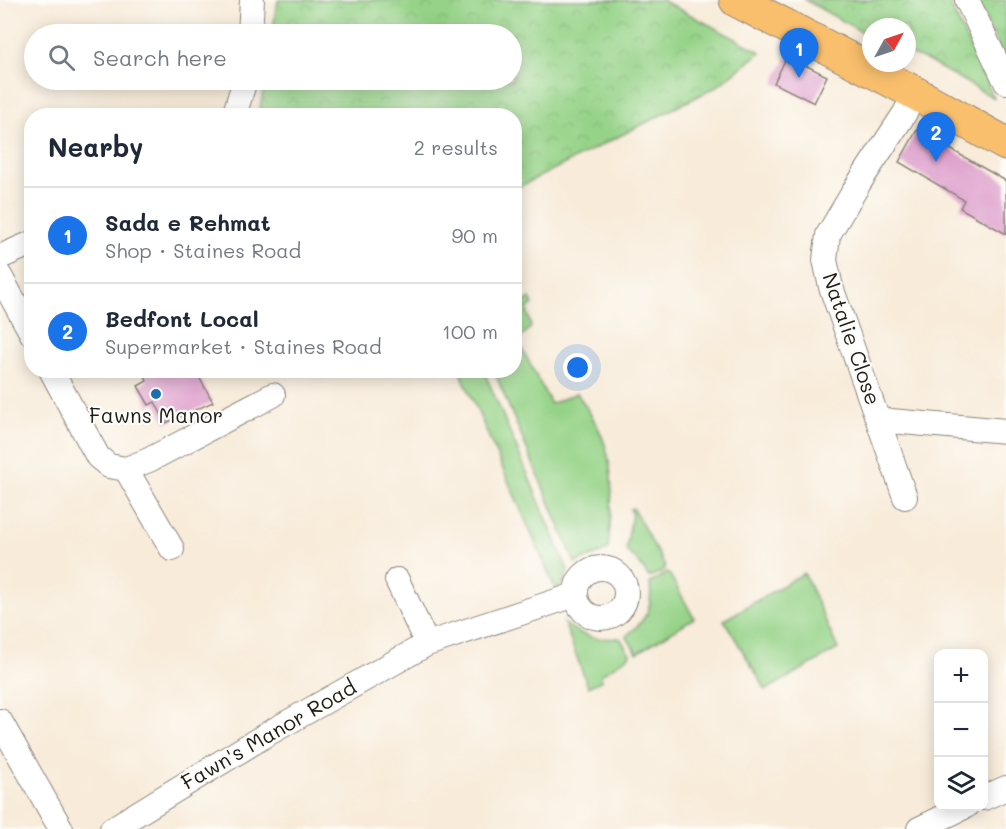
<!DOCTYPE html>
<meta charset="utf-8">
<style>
:root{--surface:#fff;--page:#f6f6f7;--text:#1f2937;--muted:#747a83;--line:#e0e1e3;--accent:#1a73e8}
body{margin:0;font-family:Mali,sans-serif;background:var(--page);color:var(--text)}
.controls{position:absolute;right:18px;bottom:18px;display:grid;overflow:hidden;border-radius:12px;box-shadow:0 3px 15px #0003}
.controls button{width:54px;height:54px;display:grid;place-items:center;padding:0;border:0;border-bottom:2px solid var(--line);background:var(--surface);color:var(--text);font:30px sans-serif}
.compass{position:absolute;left:862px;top:18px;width:54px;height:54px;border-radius:50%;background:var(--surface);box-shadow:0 3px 15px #0003;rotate:50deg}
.you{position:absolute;left:578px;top:368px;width:21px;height:21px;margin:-15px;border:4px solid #fff;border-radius:50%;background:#1a73e8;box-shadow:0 0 0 9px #1a73e833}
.badge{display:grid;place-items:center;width:39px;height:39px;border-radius:50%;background:var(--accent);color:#fff;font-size:20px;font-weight:700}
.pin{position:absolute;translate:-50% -50px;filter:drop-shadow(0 2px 3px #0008)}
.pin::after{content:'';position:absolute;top:32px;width:21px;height:18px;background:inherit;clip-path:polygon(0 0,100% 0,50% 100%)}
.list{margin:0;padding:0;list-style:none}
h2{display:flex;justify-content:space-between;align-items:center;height:78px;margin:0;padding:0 24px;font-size:26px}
h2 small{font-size:20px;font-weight:400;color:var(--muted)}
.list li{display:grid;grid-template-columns:39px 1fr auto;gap:18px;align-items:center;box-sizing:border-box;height:96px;padding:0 24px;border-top:2px solid var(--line)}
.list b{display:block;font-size:22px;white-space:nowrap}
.list p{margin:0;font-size:20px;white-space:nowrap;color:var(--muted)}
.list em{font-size:20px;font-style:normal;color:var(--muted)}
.icon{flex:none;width:33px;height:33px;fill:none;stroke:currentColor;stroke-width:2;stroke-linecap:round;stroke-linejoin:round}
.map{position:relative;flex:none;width:1006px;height:829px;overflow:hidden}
.search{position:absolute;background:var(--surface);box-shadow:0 3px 15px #0003;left:24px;top:24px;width:498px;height:66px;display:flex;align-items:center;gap:15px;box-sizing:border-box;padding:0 21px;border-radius:33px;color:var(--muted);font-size:22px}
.panel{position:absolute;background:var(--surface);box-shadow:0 3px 15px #0003;left:24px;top:108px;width:498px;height:270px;border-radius:24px}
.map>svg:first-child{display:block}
</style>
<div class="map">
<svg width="1006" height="829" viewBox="0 0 1006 829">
<defs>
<pattern id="park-crowns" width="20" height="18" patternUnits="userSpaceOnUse" patternTransform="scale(1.5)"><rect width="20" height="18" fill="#96d388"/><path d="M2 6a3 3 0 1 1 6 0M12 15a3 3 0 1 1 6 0" fill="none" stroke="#81b575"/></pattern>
</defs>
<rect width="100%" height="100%" fill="#fdfcf7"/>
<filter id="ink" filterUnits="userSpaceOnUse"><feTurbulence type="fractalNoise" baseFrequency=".0167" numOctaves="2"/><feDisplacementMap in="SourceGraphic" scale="12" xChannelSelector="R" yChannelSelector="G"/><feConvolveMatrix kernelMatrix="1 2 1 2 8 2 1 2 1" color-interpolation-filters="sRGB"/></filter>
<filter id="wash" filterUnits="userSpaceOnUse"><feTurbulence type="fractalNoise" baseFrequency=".008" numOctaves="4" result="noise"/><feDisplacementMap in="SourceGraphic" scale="24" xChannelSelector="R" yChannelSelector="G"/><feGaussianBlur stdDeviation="1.35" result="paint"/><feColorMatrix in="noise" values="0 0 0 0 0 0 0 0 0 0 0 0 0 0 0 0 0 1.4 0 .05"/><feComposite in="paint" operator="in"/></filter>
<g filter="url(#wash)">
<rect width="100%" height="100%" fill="#f8ebd9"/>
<path fill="#96d388" stroke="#597852" stroke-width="1.5" d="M 530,298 L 533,304 L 527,309 L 531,327 L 518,341 L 551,404 L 577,393 C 585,406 595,419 601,434 C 617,471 611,510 608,550 L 575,563 L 494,371 L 514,370 L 515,307 Z
M 460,371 L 484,371 L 568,570 L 564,582 L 556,590 Z
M 633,508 L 665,566 L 664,571 L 649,577 L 637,560 L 626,551 L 632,513 L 630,509 Z
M 667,573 L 670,575 L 694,618 L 637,653 L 626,636 C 646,620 653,610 650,583 Z
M 804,573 L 838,649 L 766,690 L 724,620 Z
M 564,623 C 586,638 594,640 620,638 L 630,654 L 629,656 L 601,675 L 602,680 L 588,687 Z"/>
<path fill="url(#park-crowns)" stroke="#597852" stroke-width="1.5" d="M 278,0 L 662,0 L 761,52 L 716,87 L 515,189 L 514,116 L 257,115 L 260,109 L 265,80 L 512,80 L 512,34 L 272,34 Z
M 805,0 L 948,0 L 994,98 L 926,60 L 907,53 L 907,27 L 871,27 L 871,37 Z
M 977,0 L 1006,0 L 1006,63 Z"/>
<g id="blocks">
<path fill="#dd9bcb" d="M 787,56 L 827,76 L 814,103 L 774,83 Z
M 917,130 L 1006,181 L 1006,234 L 960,208 L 964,200 L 899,162 Z
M 142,370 L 195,370 L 213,402 L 166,423 L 155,402 L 149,405 L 138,386 L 147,381 Z"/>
</g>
</g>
<g filter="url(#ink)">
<use href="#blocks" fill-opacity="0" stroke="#8a847a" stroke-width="1.5"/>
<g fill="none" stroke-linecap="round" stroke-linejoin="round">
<defs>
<path id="minor" d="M 967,0 L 1006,82
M 250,34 L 252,0
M 234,116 L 245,80
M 0,257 L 32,243
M 0,276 L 32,334
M 51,370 L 98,457 L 109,466 L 126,469 L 149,460 L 273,395
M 879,420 L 1006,431
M 126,469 L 172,549
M 905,497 L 831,287 L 825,260 L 828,235 L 859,183 L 905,113 L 915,93
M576 593a25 25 0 1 1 50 0a25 25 0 1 1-50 0Z
M 397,580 L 427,644
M 0,721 L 61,829
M 984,798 L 1006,788
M 112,829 L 269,733 L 427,644 L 575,595
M 919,829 L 966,806"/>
<path id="primary" d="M 736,0 L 915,93 L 1006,144"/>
</defs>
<use href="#minor" stroke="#8a847a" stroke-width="26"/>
<use href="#primary" stroke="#8a847a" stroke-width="35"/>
<use href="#minor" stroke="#fff" stroke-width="24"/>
<use href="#primary" stroke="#f9bf6d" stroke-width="33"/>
</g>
</g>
<circle fill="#1f6fb2" stroke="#fdfcf7" stroke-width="2" cx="156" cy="394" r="6"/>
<g text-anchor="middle" stroke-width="4.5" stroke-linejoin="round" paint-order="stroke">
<g font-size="21" fill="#1c1c1c" stroke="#fdfcf7">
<text transform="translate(851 339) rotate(71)" y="7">Natalie Close</text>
<text transform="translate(269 735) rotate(-30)" y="7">Fawn's Manor Road</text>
</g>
<g font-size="21" fill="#1c1c1c" stroke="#fdfcf7">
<text x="156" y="423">Fawns Manor</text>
</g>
</g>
</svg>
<div class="controls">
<button>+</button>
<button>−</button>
<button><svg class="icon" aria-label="layers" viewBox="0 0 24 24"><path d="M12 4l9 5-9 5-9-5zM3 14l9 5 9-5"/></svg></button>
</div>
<svg class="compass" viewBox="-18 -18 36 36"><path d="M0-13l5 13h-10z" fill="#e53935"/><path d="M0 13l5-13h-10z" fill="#747a83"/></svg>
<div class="you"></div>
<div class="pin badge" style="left:799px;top:78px">1</div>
<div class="pin badge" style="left:936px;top:162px">2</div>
<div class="search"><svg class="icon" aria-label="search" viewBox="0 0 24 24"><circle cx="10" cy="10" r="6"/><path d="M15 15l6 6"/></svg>Search here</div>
<section class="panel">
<h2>Nearby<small>2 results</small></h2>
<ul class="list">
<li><span class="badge">1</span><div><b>Sada e Rehmat</b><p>Shop · Staines Road</p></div><em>90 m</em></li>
<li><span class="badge">2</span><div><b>Bedfont Local</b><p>Supermarket · Staines Road</p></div><em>100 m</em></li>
</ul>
</section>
</div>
